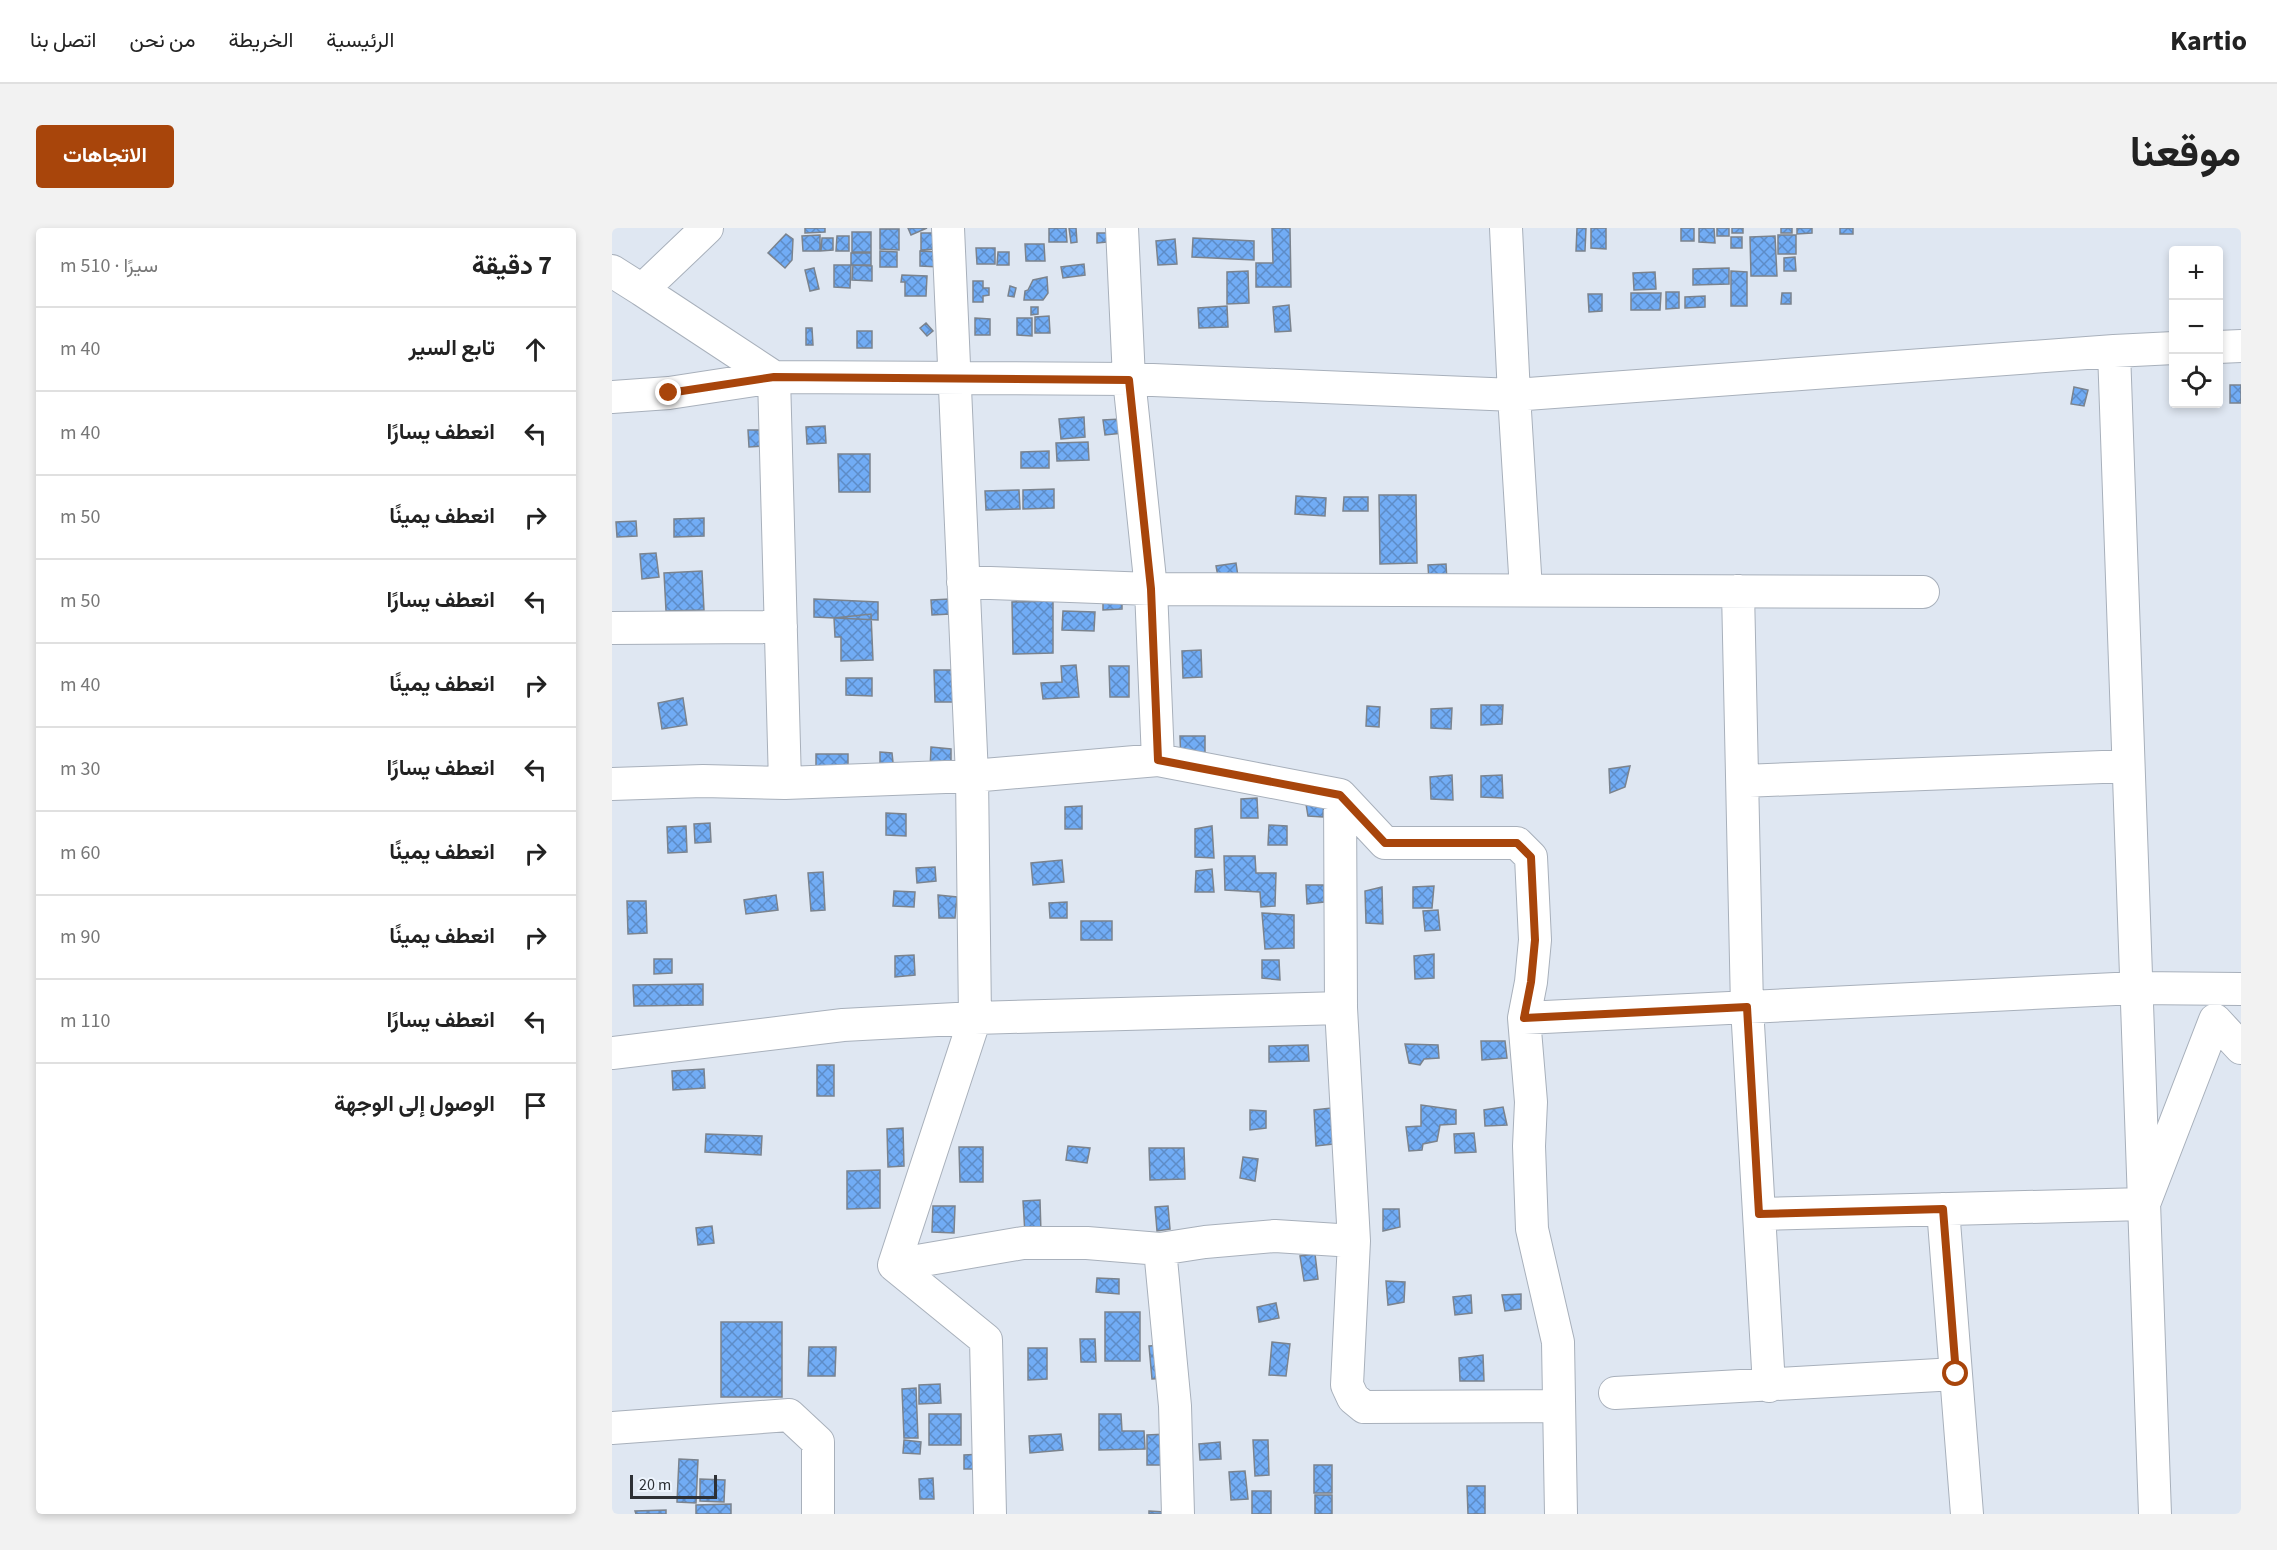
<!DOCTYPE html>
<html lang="ar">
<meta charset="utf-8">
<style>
:root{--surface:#fff;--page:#f2f2f2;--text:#222;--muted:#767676;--line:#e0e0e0;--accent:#a8450b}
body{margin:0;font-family:"Source Sans 3",Vazirmatn,sans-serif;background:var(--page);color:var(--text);direction:rtl}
.controls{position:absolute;right:18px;top:18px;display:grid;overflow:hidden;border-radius:6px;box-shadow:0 3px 9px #0003}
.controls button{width:54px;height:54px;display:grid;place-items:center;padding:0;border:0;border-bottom:2px solid var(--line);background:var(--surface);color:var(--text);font:30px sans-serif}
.scale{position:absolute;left:18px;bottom:15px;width:87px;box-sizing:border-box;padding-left:6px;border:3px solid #2d3035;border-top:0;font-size:16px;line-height:21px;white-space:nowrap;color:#2d3035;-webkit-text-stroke:4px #edf4fd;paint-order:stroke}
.stop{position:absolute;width:18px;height:18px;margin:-14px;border:4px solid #a8450b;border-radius:50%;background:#fff}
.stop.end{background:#a8450b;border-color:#fff;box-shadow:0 2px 6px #0008}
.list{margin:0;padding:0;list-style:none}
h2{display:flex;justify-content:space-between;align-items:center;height:78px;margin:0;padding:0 24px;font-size:26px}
h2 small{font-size:20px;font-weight:400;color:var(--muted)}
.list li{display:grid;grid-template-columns:39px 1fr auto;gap:18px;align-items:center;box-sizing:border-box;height:84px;padding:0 24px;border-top:2px solid var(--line)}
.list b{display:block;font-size:22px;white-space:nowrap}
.list em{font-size:20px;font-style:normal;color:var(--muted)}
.icon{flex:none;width:33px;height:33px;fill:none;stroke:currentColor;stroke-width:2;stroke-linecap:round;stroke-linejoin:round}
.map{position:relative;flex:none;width:1629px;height:1286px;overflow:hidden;direction:ltr;border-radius:6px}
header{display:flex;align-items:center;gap:36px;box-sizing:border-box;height:84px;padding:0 30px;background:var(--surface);border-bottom:2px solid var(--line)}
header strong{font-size:28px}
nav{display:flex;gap:33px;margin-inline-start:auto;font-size:21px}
.intro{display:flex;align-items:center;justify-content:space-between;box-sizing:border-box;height:144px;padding:0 36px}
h1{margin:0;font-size:42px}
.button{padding:15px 27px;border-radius:6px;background:var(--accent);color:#fff;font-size:21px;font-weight:700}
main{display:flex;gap:36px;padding:0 36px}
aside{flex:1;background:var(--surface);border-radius:6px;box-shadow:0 3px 9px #0003}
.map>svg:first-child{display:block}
</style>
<header>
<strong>Kartio</strong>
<nav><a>الرئيسية</a><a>الخريطة</a><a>من نحن</a><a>اتصل بنا</a></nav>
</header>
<div class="intro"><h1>موقعنا</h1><a class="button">الاتجاهات</a></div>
<main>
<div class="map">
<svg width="1629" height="1286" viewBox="0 0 1629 1286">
<defs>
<pattern id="building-cross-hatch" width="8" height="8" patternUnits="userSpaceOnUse" patternTransform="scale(1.5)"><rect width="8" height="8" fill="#71acf5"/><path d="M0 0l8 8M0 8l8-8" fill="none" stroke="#5d8cc7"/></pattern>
</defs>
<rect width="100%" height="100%" fill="#dfe7f2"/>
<path fill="url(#building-cross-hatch)" stroke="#7b838d" stroke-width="1.5" d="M 193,0 L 213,0 L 213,4 L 193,5 Z
M 296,0 L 315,0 L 299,7 Z
M 437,0 L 454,0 L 455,14 L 437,14 Z
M 457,0 L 464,0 L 465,14 L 459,15 Z
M 660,0 L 678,0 L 679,59 L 644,59 L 644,35 L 661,35 Z
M 965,0 L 974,0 L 973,23 L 964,23 Z
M 979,0 L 994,0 L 994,21 L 979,20 Z
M 1069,0 L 1082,0 L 1082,13 L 1069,13 Z
M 1087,0 L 1102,0 L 1103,15 L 1087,14 Z
M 1105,0 L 1117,0 L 1117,8 L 1105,8 Z
M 1120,0 L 1131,0 L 1131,5 L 1120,5 Z
M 1169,0 L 1180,0 L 1180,5 L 1169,5 Z
M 1185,0 L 1200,0 L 1200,5 L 1185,6 Z
M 1228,0 L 1241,0 L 1241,6 L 1228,6 Z
M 268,1 L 287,1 L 287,22 L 268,21 Z
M 240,4 L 259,4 L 259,24 L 240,24 Z
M 309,5 L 325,5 L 324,21 L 309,22 Z
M 485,5 L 496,5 L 495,14 L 485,15 Z
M 174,6 L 181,11 L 180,32 L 173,40 L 156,25 Z
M 208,7 L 208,23 L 191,23 L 190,8 Z
M 1166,7 L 1184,7 L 1184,26 L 1166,26 Z
M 225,8 L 237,8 L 237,23 L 224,23 Z
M 1163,8 L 1165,48 L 1139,48 L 1138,9 Z
M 1119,9 L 1130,9 L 1130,20 L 1119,20 Z
M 210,10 L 221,10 L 221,22 L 209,23 Z
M 581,10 L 642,13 L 642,32 L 580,29 Z
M 563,11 L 565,36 L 546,37 L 544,13 Z
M 413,16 L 432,16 L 433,33 L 414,33 Z
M 364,20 L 383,20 L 383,36 L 365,36 Z
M 268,23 L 285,24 L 285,39 L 268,39 Z
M 308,23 L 328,24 L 328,39 L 308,38 Z
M 386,24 L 397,24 L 397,37 L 385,37 Z
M 239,25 L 259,25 L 259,37 L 239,37 Z
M 1183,29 L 1184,43 L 1172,43 L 1172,30 Z
M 472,36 L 473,47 L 451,50 L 449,39 Z
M 222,37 L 239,37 L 238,60 L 222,59 Z
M 241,37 L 260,38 L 260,53 L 240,52 Z
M 202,40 L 207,61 L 198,63 L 193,42 Z
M 1117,40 L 1117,56 L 1081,57 L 1081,41 Z
M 636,43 L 637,75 L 615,76 L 615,44 Z
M 1119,43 L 1135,44 L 1135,78 L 1119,78 Z
M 1043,44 L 1044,61 L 1022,62 L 1021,45 Z
M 290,47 L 315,48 L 314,68 L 293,68 L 293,54 L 289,54 Z
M 435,49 L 436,65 L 431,72 L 412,72 L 413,63 L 416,62 L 421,52 Z
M 361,53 L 371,53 L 371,60 L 377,60 L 377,67 L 371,68 L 371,74 L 361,74 Z
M 398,58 L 404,60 L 402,69 L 396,68 Z
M 1054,64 L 1067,64 L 1067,80 L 1054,81 Z
M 1019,65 L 1049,65 L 1048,82 L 1019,82 Z
M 1170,65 L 1179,65 L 1179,76 L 1169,76 Z
M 976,66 L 990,66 L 990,83 L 977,84 Z
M 1093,68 L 1093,79 L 1073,80 L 1073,69 Z
M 677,77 L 679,103 L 663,104 L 661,79 Z
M 615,78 L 616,99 L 587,100 L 586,80 Z
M 419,79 L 426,79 L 426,86 L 419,87 Z
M 437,88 L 438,105 L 423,105 L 423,89 Z
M 363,90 L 378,91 L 378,107 L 363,107 Z
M 405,90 L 420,90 L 420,108 L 405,107 Z
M 314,95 L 321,103 L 315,108 L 308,100 Z
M 194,100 L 200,100 L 201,117 L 194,117 Z
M 245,103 L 260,103 L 260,120 L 245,120 Z
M 1618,157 L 1629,157 L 1629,175 L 1618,175 Z
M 1462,159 L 1476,162 L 1472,178 L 1459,176 Z
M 472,189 L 473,209 L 449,211 L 447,191 Z
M 509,191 L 511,205 L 493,207 L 491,192 Z
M 213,198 L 214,215 L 195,216 L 194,199 Z
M 136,202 L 154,202 L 154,218 L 137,219 Z
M 476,214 L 477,232 L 445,233 L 444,215 Z
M 437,223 L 437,240 L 409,240 L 409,224 Z
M 226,226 L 258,226 L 258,264 L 227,264 Z
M 442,261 L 442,280 L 411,281 L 411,262 Z
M 407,262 L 408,281 L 374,282 L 373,263 Z
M 767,267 L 804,267 L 805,335 L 768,336 Z
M 684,268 L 714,270 L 713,288 L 683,286 Z
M 732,269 L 756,269 L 756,283 L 731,283 Z
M 92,290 L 92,308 L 62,309 L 62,291 Z
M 24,293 L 25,308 L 5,309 L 4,294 Z
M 44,325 L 47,349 L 30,351 L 28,326 Z
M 624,335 L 628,362 L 609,365 L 604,338 Z
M 834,336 L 835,353 L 817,354 L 816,337 Z
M 90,343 L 92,382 L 54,383 L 52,345 Z
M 510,346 L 510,381 L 491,382 L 491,347 Z
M 202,371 L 266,374 L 266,392 L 202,389 Z
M 338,371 L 338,386 L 320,387 L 319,372 Z
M 441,373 L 441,425 L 401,426 L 400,374 Z
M 451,383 L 483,384 L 482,403 L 450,402 Z
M 259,386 L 261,432 L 229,433 L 229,409 L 223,409 L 222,390 Z
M 589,422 L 590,449 L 571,450 L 570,423 Z
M 464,437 L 467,469 L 431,471 L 429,455 L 450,454 L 449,438 Z
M 497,438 L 517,438 L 517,469 L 498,469 Z
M 322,442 L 341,442 L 342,474 L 323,474 Z
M 234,450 L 260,450 L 260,468 L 234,467 Z
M 71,470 L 75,497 L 50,501 L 46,475 Z
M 869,477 L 891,477 L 890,496 L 869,497 Z
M 755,478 L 768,479 L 767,499 L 754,498 Z
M 840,480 L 839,501 L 819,500 L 819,481 Z
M 568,508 L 593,508 L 593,534 L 569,535 Z
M 319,519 L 339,521 L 339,541 L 318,542 Z
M 268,524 L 280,525 L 282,544 L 268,545 Z
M 204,526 L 236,526 L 236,547 L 204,545 Z
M 1018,538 L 1013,559 L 998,565 L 997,541 Z
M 840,547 L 841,572 L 819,571 L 818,549 Z
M 890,547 L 891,570 L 869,569 L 869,548 Z
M 645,570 L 646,590 L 629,590 L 629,571 Z
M 693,570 L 712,570 L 711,589 L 696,588 Z
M 470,578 L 470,601 L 453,601 L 453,579 Z
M 274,585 L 294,586 L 294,608 L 274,607 Z
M 98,595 L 99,614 L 83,615 L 82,596 Z
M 657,597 L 675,598 L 675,617 L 656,617 Z
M 74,598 L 75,624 L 56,625 L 55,599 Z
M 600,598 L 602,630 L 583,629 L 583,601 Z
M 612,628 L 643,628 L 644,645 L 664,645 L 663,678 L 649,679 L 648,664 L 613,662 Z
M 450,632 L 452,654 L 421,657 L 419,635 Z
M 323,639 L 324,653 L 305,655 L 304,640 Z
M 600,641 L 602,664 L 583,664 L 584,643 Z
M 211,644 L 213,682 L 199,683 L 196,645 Z
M 694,657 L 712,657 L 712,674 L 695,676 Z
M 822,658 L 820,680 L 801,680 L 801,659 Z
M 770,659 L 771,696 L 754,695 L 753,663 Z
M 282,663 L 303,664 L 302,679 L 281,678 Z
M 164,667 L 166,682 L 134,686 L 132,672 Z
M 326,667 L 345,669 L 343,690 L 327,690 Z
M 15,673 L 34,673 L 35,705 L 16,706 Z
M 455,674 L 455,690 L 438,690 L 437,675 Z
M 826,682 L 828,702 L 813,703 L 811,683 Z
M 650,685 L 682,687 L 682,720 L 653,721 Z
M 469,693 L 500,693 L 500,712 L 469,712 Z
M 822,726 L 822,750 L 803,751 L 802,728 Z
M 302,727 L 303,747 L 283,749 L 283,728 Z
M 42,731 L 60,731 L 60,745 L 42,746 Z
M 650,732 L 667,732 L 668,752 L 650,750 Z
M 91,756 L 91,777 L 22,778 L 21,757 Z
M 869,813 L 893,813 L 895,830 L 870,832 Z
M 793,816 L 826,817 L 827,830 L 812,831 L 808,837 L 797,835 Z
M 696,817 L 697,833 L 657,834 L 657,818 Z
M 205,837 L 222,837 L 222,868 L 205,868 Z
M 92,841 L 93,860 L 61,862 L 60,843 Z
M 809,877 L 844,882 L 844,896 L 828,897 L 825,913 L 811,916 L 810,922 L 797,923 L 794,899 L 809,898 Z
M 891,879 L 895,897 L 873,898 L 872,882 Z
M 719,880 L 721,916 L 704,918 L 702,882 Z
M 638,882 L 654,883 L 654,900 L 638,902 Z
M 291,900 L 292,938 L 276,939 L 275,901 Z
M 862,905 L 864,924 L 843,925 L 842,906 Z
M 94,906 L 150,908 L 149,927 L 93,924 Z
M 456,918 L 478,920 L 475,935 L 454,932 Z
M 347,919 L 371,919 L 371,954 L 348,954 Z
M 537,920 L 572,920 L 573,951 L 538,952 Z
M 631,929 L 646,931 L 643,953 L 628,950 Z
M 268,942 L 268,980 L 235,981 L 235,943 Z
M 428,972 L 429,1005 L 413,1006 L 411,973 Z
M 321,978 L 343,978 L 342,1005 L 320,1004 Z
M 556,978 L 558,1001 L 545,1003 L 543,979 Z
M 771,981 L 787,981 L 788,999 L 771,1003 Z
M 100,998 L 102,1015 L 86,1017 L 84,1000 Z
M 703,1026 L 706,1051 L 692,1053 L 688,1028 Z
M 485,1050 L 507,1051 L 507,1066 L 484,1064 Z
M 774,1053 L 793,1054 L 792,1074 L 776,1077 Z
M 909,1066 L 909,1081 L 893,1083 L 890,1067 Z
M 859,1067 L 860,1085 L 843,1087 L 841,1069 Z
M 664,1075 L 667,1090 L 647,1094 L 645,1079 Z
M 493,1084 L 528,1084 L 528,1133 L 493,1133 Z
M 109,1094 L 170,1094 L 170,1169 L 109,1169 Z
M 468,1111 L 483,1111 L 484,1134 L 469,1134 Z
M 660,1114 L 678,1116 L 674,1148 L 657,1147 Z
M 554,1117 L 557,1150 L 540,1151 L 537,1118 Z
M 197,1119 L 224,1119 L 223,1148 L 196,1148 Z
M 416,1120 L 435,1120 L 435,1151 L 416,1152 Z
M 871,1127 L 872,1153 L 848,1153 L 847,1130 Z
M 328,1156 L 329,1175 L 307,1176 L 307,1157 Z
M 304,1160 L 306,1210 L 292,1210 L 290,1161 Z
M 317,1186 L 349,1186 L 349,1217 L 317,1217 Z
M 487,1186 L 509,1186 L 510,1203 L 532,1203 L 533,1221 L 487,1222 Z
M 449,1206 L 451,1222 L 418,1225 L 417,1208 Z
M 554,1206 L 554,1237 L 535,1237 L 535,1207 Z
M 292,1212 L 309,1214 L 308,1226 L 291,1225 Z
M 641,1212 L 656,1212 L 657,1247 L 643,1248 Z
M 608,1214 L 609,1231 L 588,1232 L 587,1216 Z
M 371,1226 L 372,1241 L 352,1241 L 352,1227 Z
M 67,1231 L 86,1232 L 84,1275 L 65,1274 Z
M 702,1237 L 720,1237 L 720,1265 L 702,1265 Z
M 633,1243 L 636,1271 L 619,1272 L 617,1244 Z
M 321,1250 L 322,1271 L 308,1271 L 307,1251 Z
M 88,1251 L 113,1252 L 112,1274 L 88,1273 Z
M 855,1258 L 873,1258 L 873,1286 L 856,1286 Z
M 640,1263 L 659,1263 L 659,1286 L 640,1286 Z
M 703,1267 L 720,1267 L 720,1286 L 703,1286 Z
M 119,1276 L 119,1286 L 84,1286 L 84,1277 Z
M 54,1282 L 54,1286 L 24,1286 L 23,1283 Z
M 537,1283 L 552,1284 L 552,1286 L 537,1286 Z"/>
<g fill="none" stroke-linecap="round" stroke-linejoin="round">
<defs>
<path id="minor" d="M 336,0 L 360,548 L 363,790 L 282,1037 L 374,1112 L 378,1286
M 510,0 L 517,151 L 539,361 L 546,532
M 894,0 L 902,167 L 914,362
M 0,43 L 30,62 L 95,0
M 30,62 L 162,149 L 173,555
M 1606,119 L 1629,118
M 1502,123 L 1543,1286
M 0,169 L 57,165 L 162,149 L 517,151 L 902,167 L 1502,123 L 1562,120
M 351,354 L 539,361 L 1311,364
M 1126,363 L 1135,779 L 1157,1158
M 0,400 L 169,399
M 1131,553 L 1516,538
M 0,556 L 91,553 L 173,555 L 360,548 L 546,532 L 728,567 L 773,615 L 905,615 L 919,629 L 923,712 L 919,754 L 912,790 L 919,874 L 917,918 L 920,1001 L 946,1114 L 949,1286
M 728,567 L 729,780 L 742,1013 L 735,1157 L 741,1170 L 752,1179 L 947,1178
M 912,790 L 1524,760 L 1629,761
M 0,825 L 231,797 L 363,790 L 729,780
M 1331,981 L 1355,1286
M 1147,986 L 1532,976 L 1603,792 L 1629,820
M 548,1021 L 563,1178 L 566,1286
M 282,1037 L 411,1015 L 475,1015 L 548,1021 L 593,1014 L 663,1008 L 742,1013
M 1003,1165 L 1344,1146
M 0,1200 L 177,1187 L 206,1214 L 206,1286"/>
</defs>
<use href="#minor" stroke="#a8b0bb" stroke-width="34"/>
<use href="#minor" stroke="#fff" stroke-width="32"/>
</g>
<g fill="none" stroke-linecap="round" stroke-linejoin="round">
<path stroke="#a8450b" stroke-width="8" d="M 57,165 L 162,149 L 517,152 L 539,361 L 546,532 L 728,567 L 773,615 L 905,615 L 919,629 L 923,712 L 919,754 L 912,790 L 1135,779 L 1147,986 L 1331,981 L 1344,1146"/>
</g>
</svg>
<div class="controls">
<button>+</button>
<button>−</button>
<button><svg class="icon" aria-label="locate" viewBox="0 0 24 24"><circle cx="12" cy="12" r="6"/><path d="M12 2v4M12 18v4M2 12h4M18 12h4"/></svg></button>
</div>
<div class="scale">20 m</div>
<div class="stop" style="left:1344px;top:1146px"></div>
<div class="stop end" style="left:57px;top:165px"></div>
</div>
<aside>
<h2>7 دقيقة<small>سيرًا · 510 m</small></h2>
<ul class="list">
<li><svg class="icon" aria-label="ahead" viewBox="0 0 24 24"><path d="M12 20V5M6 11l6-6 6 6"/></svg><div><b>تابع السير</b></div><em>40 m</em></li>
<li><svg class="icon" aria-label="left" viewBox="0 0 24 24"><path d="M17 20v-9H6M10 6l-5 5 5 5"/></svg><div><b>انعطف يسارًا</b></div><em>40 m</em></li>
<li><svg class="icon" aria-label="right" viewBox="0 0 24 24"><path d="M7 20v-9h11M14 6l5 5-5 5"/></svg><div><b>انعطف يمينًا</b></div><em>50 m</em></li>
<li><svg class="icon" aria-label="left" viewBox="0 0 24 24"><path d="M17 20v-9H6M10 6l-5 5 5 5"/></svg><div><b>انعطف يسارًا</b></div><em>50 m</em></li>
<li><svg class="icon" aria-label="right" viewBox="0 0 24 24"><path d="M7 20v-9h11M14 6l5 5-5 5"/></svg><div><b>انعطف يمينًا</b></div><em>40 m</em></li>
<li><svg class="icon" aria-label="left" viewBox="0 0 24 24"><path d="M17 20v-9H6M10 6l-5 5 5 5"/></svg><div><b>انعطف يسارًا</b></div><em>30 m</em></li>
<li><svg class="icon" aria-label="right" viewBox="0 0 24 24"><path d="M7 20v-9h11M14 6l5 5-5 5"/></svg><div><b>انعطف يمينًا</b></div><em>60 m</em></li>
<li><svg class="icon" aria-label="right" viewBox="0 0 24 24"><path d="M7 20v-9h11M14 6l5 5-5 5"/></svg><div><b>انعطف يمينًا</b></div><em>90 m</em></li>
<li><svg class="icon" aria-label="left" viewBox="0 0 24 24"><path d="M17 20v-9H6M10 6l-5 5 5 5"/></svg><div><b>انعطف يسارًا</b></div><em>110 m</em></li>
<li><svg class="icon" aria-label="arrive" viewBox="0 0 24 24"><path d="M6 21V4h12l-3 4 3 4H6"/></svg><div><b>الوصول إلى الوجهة</b></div></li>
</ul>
</aside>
</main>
